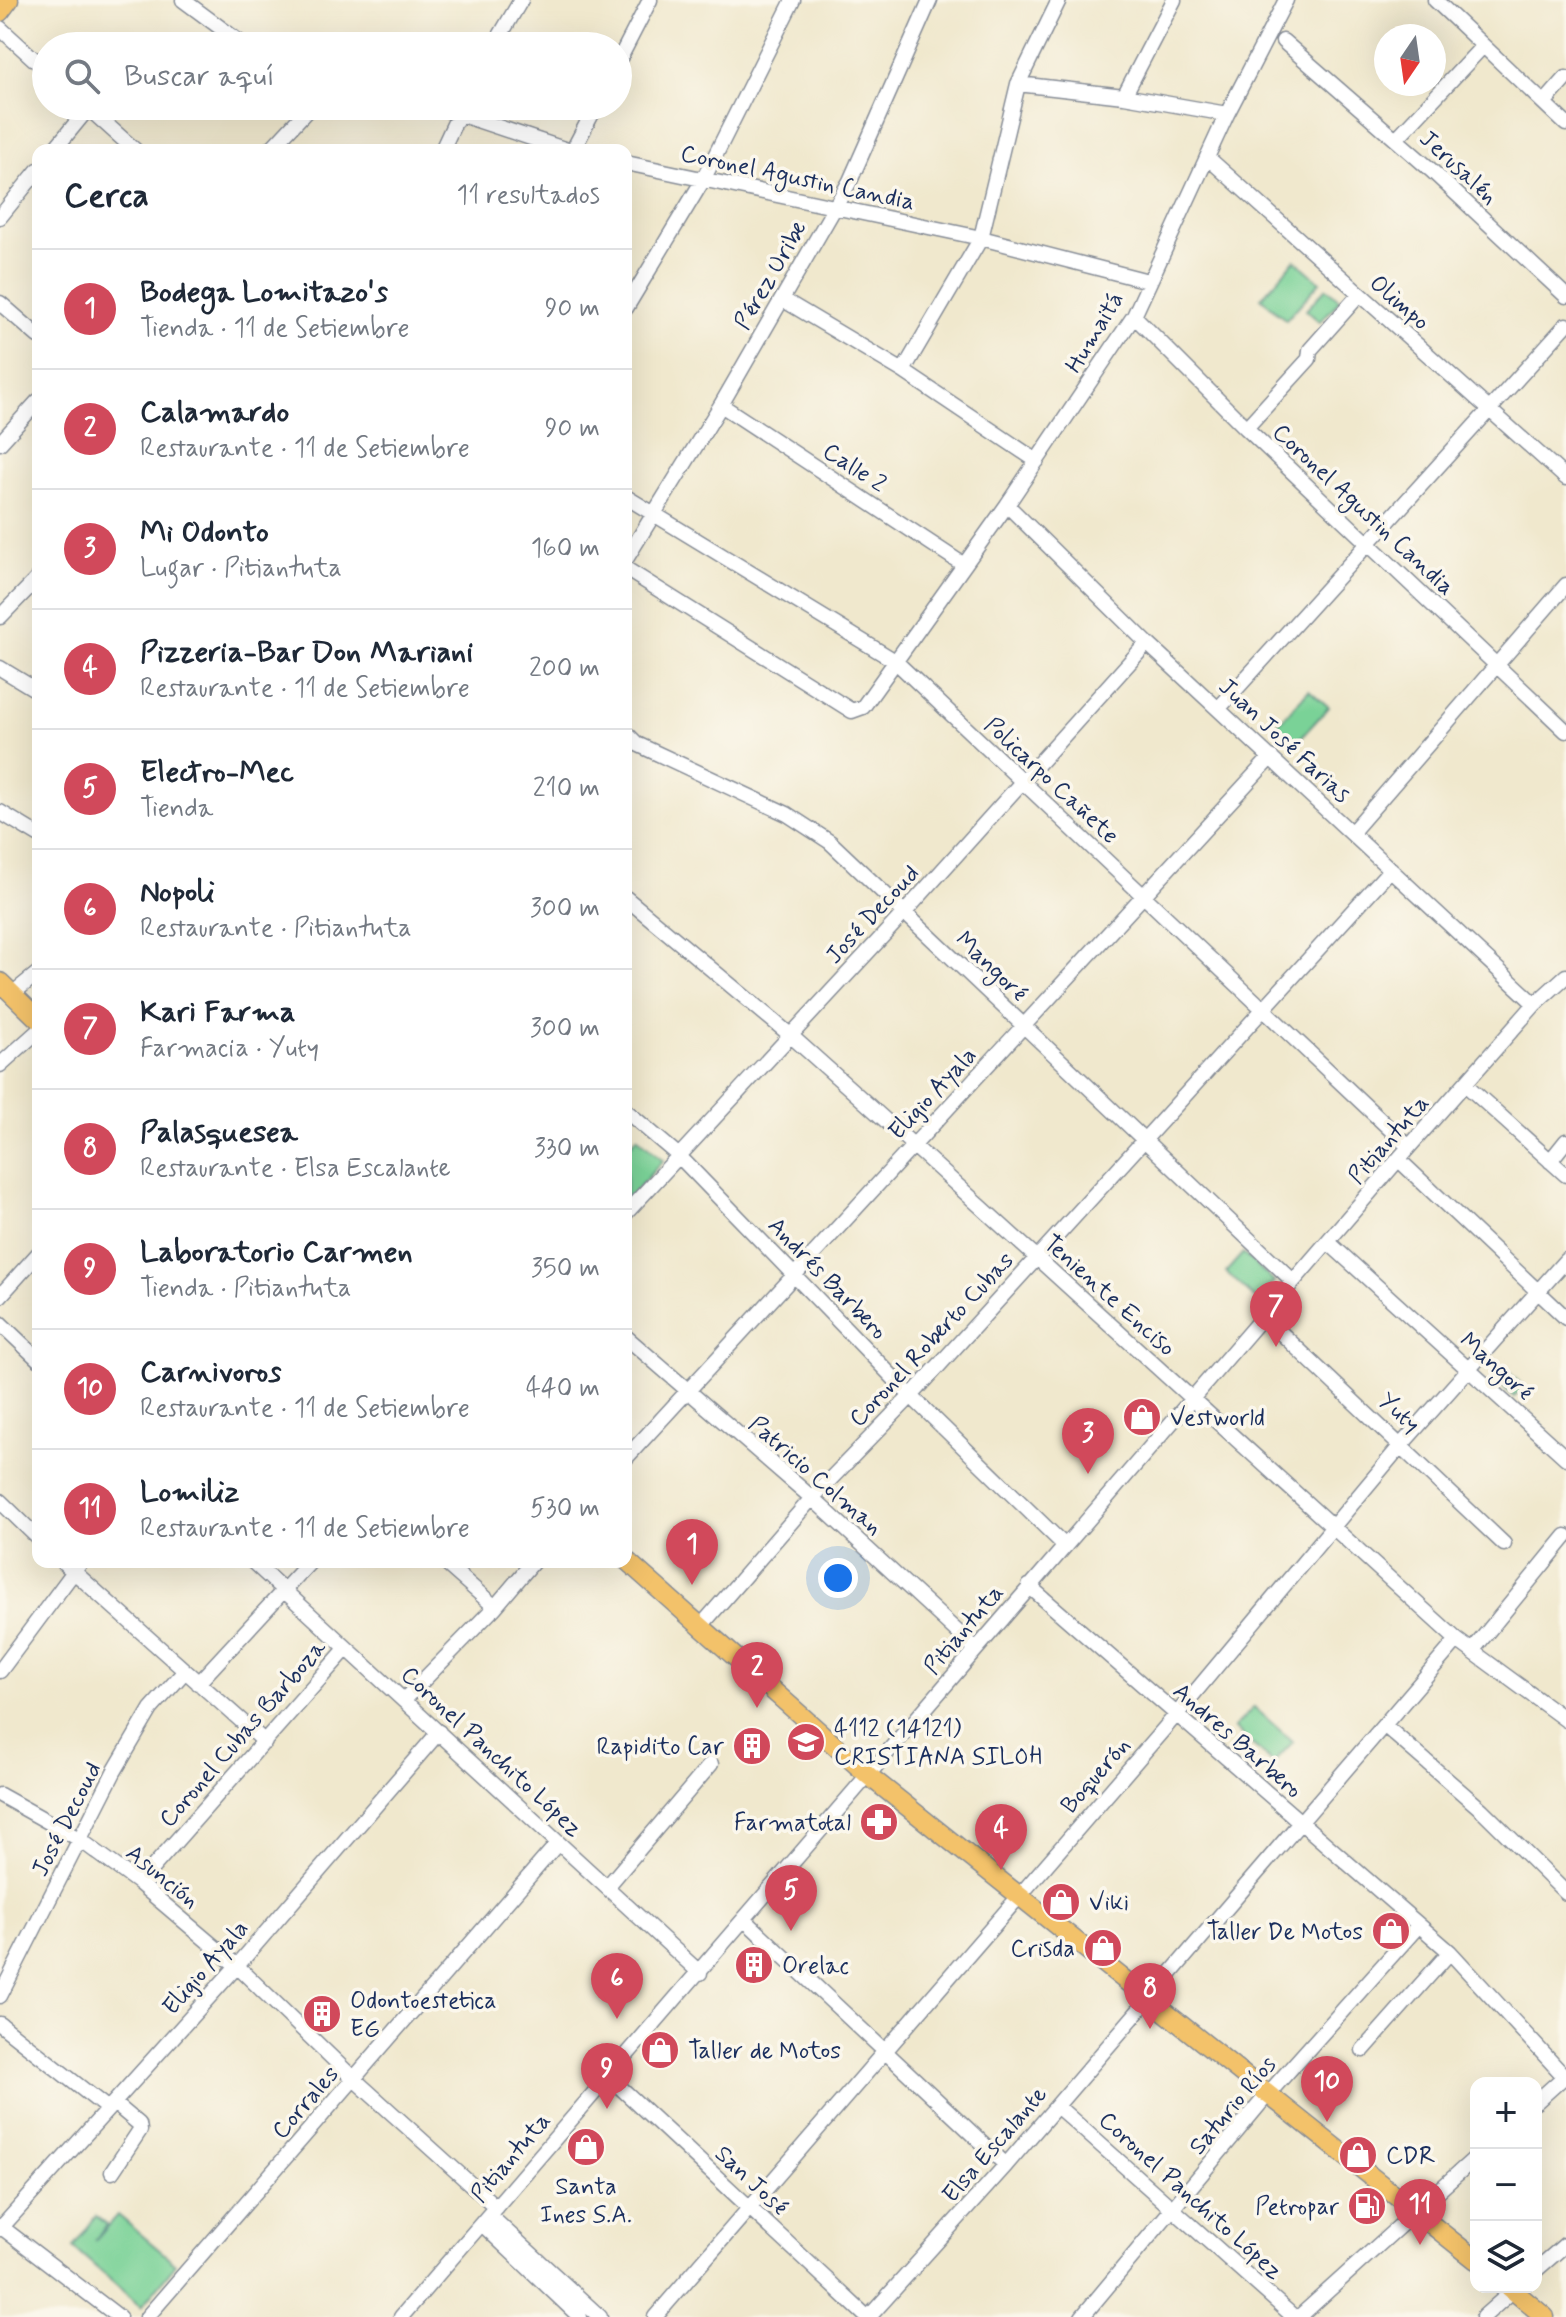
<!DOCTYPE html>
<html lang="es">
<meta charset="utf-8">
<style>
:root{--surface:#fff;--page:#f6f6f7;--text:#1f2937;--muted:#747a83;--line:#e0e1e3;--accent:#d1495b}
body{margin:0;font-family:Mynerve,sans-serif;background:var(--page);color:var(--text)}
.controls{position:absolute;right:24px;bottom:24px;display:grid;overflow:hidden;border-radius:16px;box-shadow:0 8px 32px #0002}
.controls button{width:72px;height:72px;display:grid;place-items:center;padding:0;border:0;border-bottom:2px solid var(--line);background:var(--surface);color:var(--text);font:40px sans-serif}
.compass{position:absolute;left:1374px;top:24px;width:72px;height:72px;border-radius:50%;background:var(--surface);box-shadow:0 8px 32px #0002;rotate:193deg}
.you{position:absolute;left:838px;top:1578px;width:28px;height:28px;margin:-20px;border:6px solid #fff;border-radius:50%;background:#1a73e8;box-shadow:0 0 0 12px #1a73e833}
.badge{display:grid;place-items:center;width:52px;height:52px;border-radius:50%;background:var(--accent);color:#fff;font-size:26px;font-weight:700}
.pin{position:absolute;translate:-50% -66px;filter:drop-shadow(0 2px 4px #0008)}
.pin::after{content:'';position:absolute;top:42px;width:28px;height:24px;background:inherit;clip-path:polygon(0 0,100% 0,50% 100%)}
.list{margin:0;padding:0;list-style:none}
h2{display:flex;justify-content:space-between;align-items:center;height:104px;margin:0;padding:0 32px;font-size:34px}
h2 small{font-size:26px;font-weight:400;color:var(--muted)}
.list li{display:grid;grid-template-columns:52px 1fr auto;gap:24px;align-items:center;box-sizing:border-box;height:120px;padding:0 32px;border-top:2px solid var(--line)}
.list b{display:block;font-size:30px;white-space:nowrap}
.list p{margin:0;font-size:26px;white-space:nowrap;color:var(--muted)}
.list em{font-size:26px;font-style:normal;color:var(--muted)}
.icon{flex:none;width:44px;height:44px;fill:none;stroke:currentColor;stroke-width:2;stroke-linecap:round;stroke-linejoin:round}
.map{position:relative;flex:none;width:1566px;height:2317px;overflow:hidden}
.search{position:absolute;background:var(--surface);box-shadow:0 8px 32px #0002;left:32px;top:32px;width:600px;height:88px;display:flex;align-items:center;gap:20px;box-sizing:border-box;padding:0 28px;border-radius:44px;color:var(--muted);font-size:30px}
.panel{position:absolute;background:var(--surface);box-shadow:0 8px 32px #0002;left:32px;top:144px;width:600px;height:1424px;border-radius:16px}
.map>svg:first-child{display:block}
</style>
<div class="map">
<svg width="1566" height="2317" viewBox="0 0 1566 2317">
<rect width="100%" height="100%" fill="#fbf7ec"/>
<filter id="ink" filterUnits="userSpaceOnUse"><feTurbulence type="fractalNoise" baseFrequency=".0125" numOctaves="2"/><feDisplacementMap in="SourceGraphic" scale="16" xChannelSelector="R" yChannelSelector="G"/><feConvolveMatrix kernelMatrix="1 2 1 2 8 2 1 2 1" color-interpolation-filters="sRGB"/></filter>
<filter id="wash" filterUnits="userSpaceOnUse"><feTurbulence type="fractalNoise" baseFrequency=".006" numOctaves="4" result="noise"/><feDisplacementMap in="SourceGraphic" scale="32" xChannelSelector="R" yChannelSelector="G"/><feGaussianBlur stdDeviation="1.8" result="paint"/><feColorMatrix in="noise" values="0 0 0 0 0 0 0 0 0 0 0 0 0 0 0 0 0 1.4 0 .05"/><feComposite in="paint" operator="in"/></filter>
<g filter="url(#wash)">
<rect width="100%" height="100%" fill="#f0e8cd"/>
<path fill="#7ad297" stroke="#4a807a" stroke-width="2" d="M 1295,260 L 1320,282 L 1286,320 L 1261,298 Z
M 1326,288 L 1340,300 L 1320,322 L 1306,310 Z
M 1309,690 L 1329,707 L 1295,744 L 1276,726 Z
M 637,1137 L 663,1160 L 626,1202 L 626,1150 Z
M 1243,1253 L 1274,1282 L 1257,1300 L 1226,1272 Z
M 1502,1366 L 1524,1387 L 1514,1397 L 1492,1376 Z
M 1254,1707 L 1293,1742 L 1273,1763 L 1234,1728 Z
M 118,2215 L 176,2264 L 141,2307 L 73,2247 L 96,2216 L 107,2224 L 95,2241 Z"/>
</g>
<g filter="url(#ink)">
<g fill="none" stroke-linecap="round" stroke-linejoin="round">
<defs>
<path id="minor" d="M 183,0 L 245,46
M 1435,0 L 1566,124
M 0,28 L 46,70
M 1283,41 L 1431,170 L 1566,296
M 494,46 L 521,0
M 618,62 L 650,0
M 1018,84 L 1124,96 L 1227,114
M 1124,96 L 1174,0
M 1544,103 L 1566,78
M 86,106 L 135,150
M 435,106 L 567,150
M 1396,139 L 1483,46
M 54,150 L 90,106
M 270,150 L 311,106
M 442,150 L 462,107
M 573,150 L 596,106
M 1207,157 L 1566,478
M 626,163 L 981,238 L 1148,281
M 0,217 L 38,170
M 782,299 L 903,371 L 1037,461
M 0,303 L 38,336
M 626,308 L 703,180 L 793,0
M 1134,316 L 1246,428 L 1566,731
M 903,371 L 981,238 L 1018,84 L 1059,0
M 721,405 L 964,565
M 1246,428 L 1309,359 L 1310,350 L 1358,296
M 0,443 L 38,401
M 626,497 L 895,661 L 1409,1147
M 1007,505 L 1147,643 L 1535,1004
M 626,559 L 721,405 L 850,181 L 930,0
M 626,569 L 852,711 L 863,707 L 1007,505 L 1134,316 L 1227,114 L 1286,0
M 0,617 L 38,578
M 0,668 L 38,691
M 1219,708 L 1566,325
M 626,733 L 637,744 L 787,814 L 830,842 L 1293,1281
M 0,812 L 38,835
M 1352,832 L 1566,585
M 626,898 L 789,1034 L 913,1145 L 1457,1640 L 1566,1720
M 12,994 L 38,973
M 0,1065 L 38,1031
M 1465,1084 L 1566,1175
M 626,1111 L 679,1156 L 911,1396 L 1064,1545
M 1399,1160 L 1566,1318
M 1550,1161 L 1566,1141
M 626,1213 L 905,912 L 1147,643
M 1328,1242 L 1566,1458
M 0,1296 L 38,1254
M 1263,1316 L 1504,1544
M 0,1323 L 38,1359
M 626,1337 L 812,1498 L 975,1648
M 626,1458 L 1271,757
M 0,1501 L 38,1538
M 63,1562 L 265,1742
M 253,1562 L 700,1973
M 444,1562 L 495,1607
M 1029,1586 L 1450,1952 L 1564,2076
M 700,1627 L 812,1498 L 911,1396 L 1391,869
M 1472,1651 L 1566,1536
M 0,1671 L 81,1562
M 198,1683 L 310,1562
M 405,1699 L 495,1607 L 533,1562
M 1384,1725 L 1482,1810 L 1566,1893
M 0,1795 L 79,1839 L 139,1883 L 237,1966 L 354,2079 L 496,2207
M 139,1883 L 346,1649
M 607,1887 L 711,1764
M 746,1921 L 1006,2165
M 0,1996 L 114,1772 L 151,1709 L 185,1671
M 0,2024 L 108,2109
M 1363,2050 L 1450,1952
M 608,2076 L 867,2317
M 1536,2102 L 1566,2075
M 1057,2106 L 1294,2317
M 112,2172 L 140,2130 L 139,2124 L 114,2103
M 489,2215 L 600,2317
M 482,2224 L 580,2317
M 0,2226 L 119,2317
M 0,2229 L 237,1966 L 439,1732
M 1536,2270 L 1566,2244
M 147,2317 L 558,1843
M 401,2317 L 1409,1147 L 1535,1004 L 1566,976
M 655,2317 L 1176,1715 L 1402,1444 L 1566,1260
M 869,2317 L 1006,2165 L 1457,1640
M 1082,2317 L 1268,2094 L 1419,1925
M 1299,2317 L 1476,2157
M 1483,2317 L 1517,2287"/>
<path id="major" d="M 0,12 L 9,0
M 0,982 L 38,1019
M 626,1560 L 869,1776 L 1476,2260
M 1509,2287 L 1545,2317"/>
</defs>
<use href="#minor" stroke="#868c96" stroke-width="17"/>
<use href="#major" stroke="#868c96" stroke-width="21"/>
<use href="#minor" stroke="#fff" stroke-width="14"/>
<use href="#major" stroke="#f3c26a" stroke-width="18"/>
</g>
</g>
<defs>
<symbol id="shop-disc" viewBox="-11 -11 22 22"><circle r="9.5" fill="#d1495b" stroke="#fbf7ec"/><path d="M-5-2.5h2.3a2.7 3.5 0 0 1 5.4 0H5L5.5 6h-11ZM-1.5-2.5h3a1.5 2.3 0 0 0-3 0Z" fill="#fff"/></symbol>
<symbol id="school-disc" viewBox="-11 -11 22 22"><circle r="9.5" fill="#d1495b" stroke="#fbf7ec"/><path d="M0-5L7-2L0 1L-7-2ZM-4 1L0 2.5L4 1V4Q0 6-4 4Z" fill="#fff"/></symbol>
<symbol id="building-disc" viewBox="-11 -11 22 22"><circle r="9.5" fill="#d1495b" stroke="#fbf7ec"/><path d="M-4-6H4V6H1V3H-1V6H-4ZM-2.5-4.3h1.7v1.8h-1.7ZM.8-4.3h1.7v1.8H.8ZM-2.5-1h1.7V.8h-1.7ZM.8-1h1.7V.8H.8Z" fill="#fff"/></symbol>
<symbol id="pharmacy-disc" viewBox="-11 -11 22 22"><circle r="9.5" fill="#d1495b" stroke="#fbf7ec"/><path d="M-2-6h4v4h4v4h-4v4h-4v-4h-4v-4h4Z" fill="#fff"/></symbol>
<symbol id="fuel-disc" viewBox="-11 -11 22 22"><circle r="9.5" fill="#d1495b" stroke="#fbf7ec"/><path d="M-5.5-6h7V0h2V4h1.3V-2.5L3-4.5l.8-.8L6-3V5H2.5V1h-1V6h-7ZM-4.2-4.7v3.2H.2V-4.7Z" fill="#fff"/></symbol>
</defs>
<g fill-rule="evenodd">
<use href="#shop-disc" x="1120" y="1395" width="44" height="44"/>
<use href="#school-disc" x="784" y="1720" width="44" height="44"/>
<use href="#building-disc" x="730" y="1724" width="44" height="44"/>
<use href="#pharmacy-disc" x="857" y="1800" width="44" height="44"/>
<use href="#shop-disc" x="1039" y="1880" width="44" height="44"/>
<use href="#shop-disc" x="1369" y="1909" width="44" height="44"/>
<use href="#shop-disc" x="1081" y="1926" width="44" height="44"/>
<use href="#building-disc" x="732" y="1943" width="44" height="44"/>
<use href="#building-disc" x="300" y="1992" width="44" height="44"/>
<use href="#shop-disc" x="638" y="2028" width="44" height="44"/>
<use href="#shop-disc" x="564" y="2125" width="44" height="44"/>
<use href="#shop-disc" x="1336" y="2133" width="44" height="44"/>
<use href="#fuel-disc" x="1345" y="2184" width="44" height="44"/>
</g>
<g text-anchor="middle" stroke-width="7" stroke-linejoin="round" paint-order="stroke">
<g font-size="24" fill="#1b2f5e" stroke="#fbf7ec">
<text transform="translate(1459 167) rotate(43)" y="8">Jerusalén</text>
<text transform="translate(798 177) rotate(12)" y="8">Coronel Agustin Candia</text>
<text transform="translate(770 275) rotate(-60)" y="8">Pérez Uribe</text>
<text transform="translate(1400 302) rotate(41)" y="8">Olimpo</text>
<text transform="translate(1094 332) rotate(-59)" y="8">Humaitá</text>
<text transform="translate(855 467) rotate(33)" y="8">Calle 2</text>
<text transform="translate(1364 509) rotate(43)" y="8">Coronel Agustin Candia</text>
<text transform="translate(1285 740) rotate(43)" y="8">Juan José Farias</text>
<text transform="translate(1052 780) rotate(43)" y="8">Policarpo Cañete</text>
<text transform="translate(872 914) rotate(-47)" y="8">José Decoud</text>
<text transform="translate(992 966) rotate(44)" y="8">Mangoré</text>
<text transform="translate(932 1093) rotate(-47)" y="8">Eligio Ayala</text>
<text transform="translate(1388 1139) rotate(-49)" y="8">Pitiantuta</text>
<text transform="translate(828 1278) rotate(46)" y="8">Andrés Barbero</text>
<text transform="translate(1110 1295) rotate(42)" y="8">Teniente Enciso</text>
<text transform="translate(931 1339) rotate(-47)" y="8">Coronel Roberto Cubas</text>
<text transform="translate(1497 1366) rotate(42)" y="8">Mangoré</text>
<text transform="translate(1400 1412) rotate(43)" y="8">Yuty</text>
<text transform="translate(816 1475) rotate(41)" y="8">Patricio Colman</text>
<text transform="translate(963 1629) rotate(-50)" y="8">Pitiantuta</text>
<text transform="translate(242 1733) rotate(-49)" y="8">Coronel Cubas Barboza</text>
<text transform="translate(1238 1740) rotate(41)" y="8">Andres Barbero</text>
<text transform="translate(492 1751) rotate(43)" y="8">Coronel Panchito López</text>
<text transform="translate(1095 1775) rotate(-49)" y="8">Boquerón</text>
<text transform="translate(66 1819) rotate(-63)" y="8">José Decoud</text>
<text transform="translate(163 1876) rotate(39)" y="8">Asunción</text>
<text transform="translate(205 1967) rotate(-49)" y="8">Eligio Ayala</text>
<text transform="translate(305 2102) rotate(-49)" y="8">Corrales</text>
<text transform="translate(1232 2105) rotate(-50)" y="8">Saturio Ríos</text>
<text transform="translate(994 2144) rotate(-49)" y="8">Elsa Escalante</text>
<text transform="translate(510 2157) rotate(-50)" y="8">Pitiantuta</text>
<text transform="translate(752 2180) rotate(43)" y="8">San José</text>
<text transform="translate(1191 2195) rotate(42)" y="8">Coronel Panchito López</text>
</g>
<g font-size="24" fill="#1b2f5e" stroke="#fbf7ec" text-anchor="start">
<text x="1170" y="1425">Vestworld</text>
<text x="834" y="1736">4112 (14121)<tspan x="834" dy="28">CRISTIANA SILOH</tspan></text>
<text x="724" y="1754" text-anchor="end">Rapidito Car</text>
<text x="851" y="1830" text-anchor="end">Farmatotal</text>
<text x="1089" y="1910">Viki</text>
<text x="1363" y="1939" text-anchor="end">Taller De Motos</text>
<text x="1075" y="1956" text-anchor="end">Crisda</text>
<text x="782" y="1973">Orelac</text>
<text x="350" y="2008">Odontoestetica<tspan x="350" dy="28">EG</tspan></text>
<text x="688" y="2058">Taller de Motos</text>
<text x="1386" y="2163">CDR</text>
<text x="586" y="2194" text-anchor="middle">Santa<tspan x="586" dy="28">Ines S.A.</tspan></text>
<text x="1339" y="2214" text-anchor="end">Petropar</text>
</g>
</g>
</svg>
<div class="controls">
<button>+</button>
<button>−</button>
<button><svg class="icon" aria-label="layers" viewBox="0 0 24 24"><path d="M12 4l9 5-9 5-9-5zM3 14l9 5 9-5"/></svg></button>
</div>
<svg class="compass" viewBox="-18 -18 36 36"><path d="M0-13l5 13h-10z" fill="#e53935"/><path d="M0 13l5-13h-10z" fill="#747a83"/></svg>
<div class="you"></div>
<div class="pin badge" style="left:692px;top:1585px">1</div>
<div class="pin badge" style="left:757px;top:1708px">2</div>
<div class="pin badge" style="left:1088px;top:1474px">3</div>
<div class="pin badge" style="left:1001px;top:1870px">4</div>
<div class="pin badge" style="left:791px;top:1931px">5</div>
<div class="pin badge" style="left:617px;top:2019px">6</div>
<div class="pin badge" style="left:1276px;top:1347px">7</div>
<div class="pin badge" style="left:1150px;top:2029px">8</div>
<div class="pin badge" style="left:607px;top:2109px">9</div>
<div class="pin badge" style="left:1327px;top:2122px">10</div>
<div class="pin badge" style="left:1420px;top:2245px">11</div>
<div class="search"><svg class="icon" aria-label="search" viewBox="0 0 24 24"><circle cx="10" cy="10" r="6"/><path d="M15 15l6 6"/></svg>Buscar aquí</div>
<section class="panel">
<h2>Cerca<small>11 resultados</small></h2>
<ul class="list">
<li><span class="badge">1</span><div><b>Bodega Lomitazo's</b><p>Tienda · 11 de Setiembre</p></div><em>90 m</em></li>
<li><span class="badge">2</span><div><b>Calamardo</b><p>Restaurante · 11 de Setiembre</p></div><em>90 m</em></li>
<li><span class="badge">3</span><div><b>Mi Odonto</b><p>Lugar · Pitiantuta</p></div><em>160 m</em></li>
<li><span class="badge">4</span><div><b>Pizzeria-Bar Don Mariani</b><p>Restaurante · 11 de Setiembre</p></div><em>200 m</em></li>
<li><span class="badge">5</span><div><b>Electro-Mec</b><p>Tienda</p></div><em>210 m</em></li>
<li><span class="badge">6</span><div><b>Nopoli</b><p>Restaurante · Pitiantuta</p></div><em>300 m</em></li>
<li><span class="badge">7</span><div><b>Kari Farma</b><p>Farmacia · Yuty</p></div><em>300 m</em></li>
<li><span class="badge">8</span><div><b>Palasquesea</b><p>Restaurante · Elsa Escalante</p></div><em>330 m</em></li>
<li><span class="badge">9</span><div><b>Laboratorio Carmen</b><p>Tienda · Pitiantuta</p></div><em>350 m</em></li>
<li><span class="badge">10</span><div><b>Carnivoros</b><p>Restaurante · 11 de Setiembre</p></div><em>440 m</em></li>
<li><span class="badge">11</span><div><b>Lomiliz</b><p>Restaurante · 11 de Setiembre</p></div><em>530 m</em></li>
</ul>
</section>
</div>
